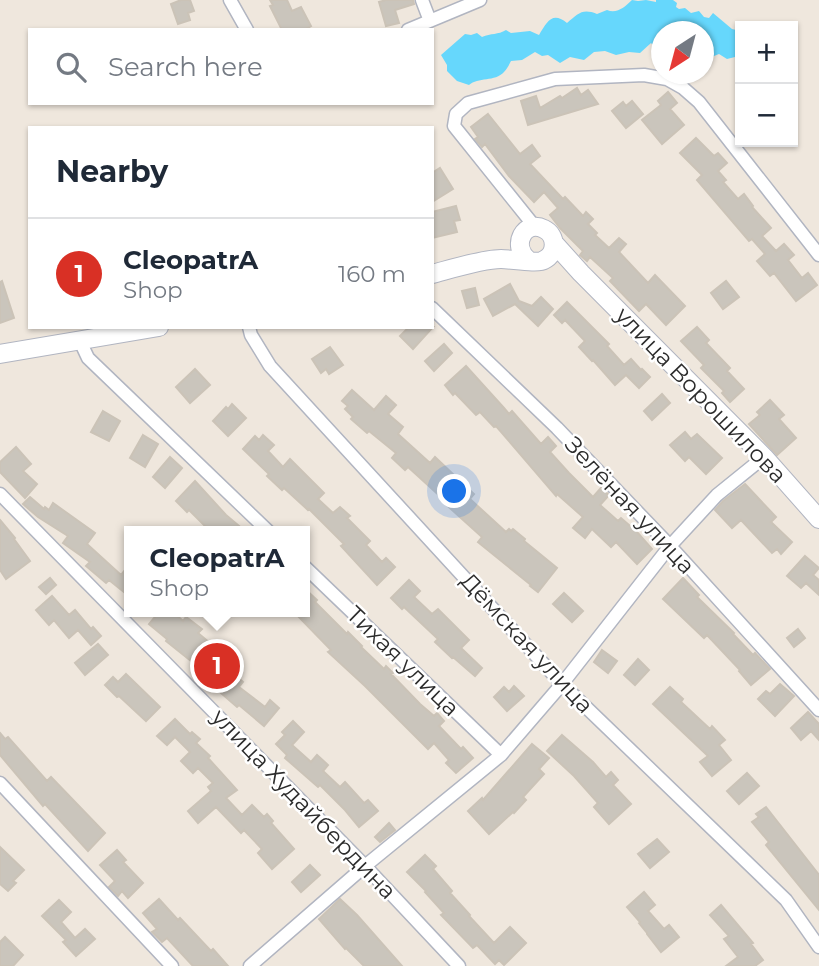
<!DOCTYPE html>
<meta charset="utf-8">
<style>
:root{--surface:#fff;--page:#f6f6f7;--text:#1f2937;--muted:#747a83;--line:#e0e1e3;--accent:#d93025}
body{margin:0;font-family:Montserrat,sans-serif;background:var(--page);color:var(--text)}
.controls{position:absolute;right:21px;top:21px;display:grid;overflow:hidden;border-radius:0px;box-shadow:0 2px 5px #0004}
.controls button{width:63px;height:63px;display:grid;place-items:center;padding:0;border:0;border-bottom:2px solid var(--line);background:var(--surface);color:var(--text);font:35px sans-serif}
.compass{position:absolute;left:651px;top:21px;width:63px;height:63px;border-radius:50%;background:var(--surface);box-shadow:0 2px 5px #0004;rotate:216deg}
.you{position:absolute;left:455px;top:492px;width:24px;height:24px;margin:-18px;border:5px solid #fff;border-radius:50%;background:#1a73e8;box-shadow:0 0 0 10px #1a73e833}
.badge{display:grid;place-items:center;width:46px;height:46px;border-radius:50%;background:var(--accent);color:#fff;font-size:23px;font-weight:700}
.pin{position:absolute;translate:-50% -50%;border:4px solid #fff;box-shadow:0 2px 7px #0006}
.popup{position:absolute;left:124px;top:526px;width:186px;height:91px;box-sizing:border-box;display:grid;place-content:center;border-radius:0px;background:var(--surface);filter:drop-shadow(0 2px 5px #0005);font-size:23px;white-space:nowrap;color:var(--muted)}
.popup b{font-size:26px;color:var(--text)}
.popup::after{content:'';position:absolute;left:50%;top:100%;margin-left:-14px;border:14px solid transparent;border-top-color:var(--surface)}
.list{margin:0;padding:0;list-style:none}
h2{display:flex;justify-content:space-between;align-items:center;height:91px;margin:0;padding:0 28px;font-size:30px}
h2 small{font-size:23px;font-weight:400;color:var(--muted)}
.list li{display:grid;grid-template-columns:46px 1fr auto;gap:21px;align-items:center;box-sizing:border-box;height:112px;padding:0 28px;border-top:2px solid var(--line)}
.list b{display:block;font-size:26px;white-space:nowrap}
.list p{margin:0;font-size:23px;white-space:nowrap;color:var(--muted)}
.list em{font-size:23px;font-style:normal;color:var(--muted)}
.icon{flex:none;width:38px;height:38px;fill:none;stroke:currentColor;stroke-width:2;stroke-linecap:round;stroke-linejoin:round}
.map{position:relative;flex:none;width:819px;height:966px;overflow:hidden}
.search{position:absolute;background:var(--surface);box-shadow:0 2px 5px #0004;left:28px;top:28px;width:406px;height:77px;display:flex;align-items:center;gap:18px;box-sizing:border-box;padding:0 24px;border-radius:0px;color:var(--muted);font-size:26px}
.panel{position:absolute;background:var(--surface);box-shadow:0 2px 5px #0004;left:28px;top:126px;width:406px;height:203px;border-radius:0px}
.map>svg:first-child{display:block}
</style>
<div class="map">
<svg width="819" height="966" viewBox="0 0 819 966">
<rect width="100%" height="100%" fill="#efe7dd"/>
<path fill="#66d7fc" d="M 632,0 L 638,1 L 646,0 L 656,2 L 656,0 L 673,0 L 677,3 L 676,7 L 679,9 L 685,8 L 691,13 L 699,11 L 704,17 L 709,18 L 713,13 L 732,29 L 740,31 L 740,62 L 735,57 L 727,59 L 719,54 L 709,58 L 704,54 L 704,32 L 662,32 L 661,54 L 651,43 L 640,53 L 629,52 L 616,55 L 605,51 L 594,52 L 584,60 L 570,57 L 560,63 L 548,55 L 542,56 L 535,52 L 522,60 L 511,61 C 509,65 507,69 504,72 C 495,82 478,77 469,85 L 457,81 L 447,71 L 447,65 L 441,55 L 465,34 L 471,35 L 477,33 L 482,37 C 491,33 498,35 506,30 L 511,33 L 530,31 L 539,35 C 547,22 552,11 567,23 C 578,14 582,8 597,14 L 607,10 C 617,14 625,7 632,0 Z"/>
<path fill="#cac5bc" stroke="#cbc3b7" stroke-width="2" d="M 181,0 L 190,0 L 194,11 L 188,13 L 190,20 L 178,24 L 171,4 Z
M 270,0 L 287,0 L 292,11 L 301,7 L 311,26 L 304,30 L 282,30 L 270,6 L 273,5 Z
M 386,0 L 413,0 L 414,4 L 395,10 L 399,23 L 386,26 L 379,2 Z
M 577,88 L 581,95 L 588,90 L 598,104 L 528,125 L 521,101 L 536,96 L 540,108 L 560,96 L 562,98 Z
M 668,92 L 677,103 L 670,109 L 684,125 L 662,144 L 642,120 L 661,105 L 658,101 Z
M 632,101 L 643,114 L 626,128 L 612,111 L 623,102 L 626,106 Z
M 488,114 L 520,154 L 532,145 L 540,156 L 530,164 L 563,199 L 565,197 L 583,216 L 586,212 L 593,219 L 588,224 L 597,233 L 595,235 L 609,248 L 619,238 L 626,244 L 619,252 L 648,283 L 655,275 L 685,306 L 666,325 L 646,304 L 639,311 L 610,281 L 613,278 L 590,257 L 587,261 L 580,255 L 583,251 L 560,228 L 550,215 L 558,208 L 544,192 L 534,202 L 509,176 L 485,144 L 482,147 L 475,139 L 478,137 L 471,127 Z
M 696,138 L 714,156 L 718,153 L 727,163 L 718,171 L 726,180 L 723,182 L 738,199 L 744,194 L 753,206 L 752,207 L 771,228 L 762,236 L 776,251 L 784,244 L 794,255 L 788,260 L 802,278 L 808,273 L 817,285 L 796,301 L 774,273 L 770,276 L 757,261 L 765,254 L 752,239 L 749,241 L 697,180 L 702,175 L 680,153 Z
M 440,168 L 453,189 L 432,202 L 432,173 Z
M 456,206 L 460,220 L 454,221 L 457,232 L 432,238 L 432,212 Z
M 2,281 L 14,318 L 0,323 L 0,282 Z
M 726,281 L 739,297 L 723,309 L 711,293 Z
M 510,284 L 519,301 L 532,306 L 541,297 L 553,309 L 538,326 L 515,304 L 493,316 L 484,299 Z
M 475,288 L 479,305 L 467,308 L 462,291 Z
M 567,302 L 609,344 L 607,346 L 624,365 L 631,359 L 641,370 L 642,369 L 650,377 L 639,388 L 626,375 L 615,385 L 593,360 L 592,361 L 579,347 L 585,341 L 565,320 L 562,323 L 554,315 Z
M 409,327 L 433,327 L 413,349 L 400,336 Z
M 697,327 L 709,340 L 706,343 L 730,368 L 727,371 L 744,389 L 730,402 L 722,393 L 724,391 L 701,368 L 704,365 L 681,341 Z
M 444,344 L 452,353 L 434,371 L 425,361 Z
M 330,347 L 343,365 L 329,374 L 326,369 L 321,373 L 312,359 Z
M 466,366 L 504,408 L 509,414 L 512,411 L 541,444 L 548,437 L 556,446 L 550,452 L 569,473 L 593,497 L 601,488 L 609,495 L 600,505 L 618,521 L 621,518 L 637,532 L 652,549 L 637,564 L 616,542 L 611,547 L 592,529 L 585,538 L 573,528 L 583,517 L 557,494 L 556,496 L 496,426 L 494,427 L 480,412 L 476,415 L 455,393 L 453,395 L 445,385 Z
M 195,369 L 210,385 L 190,403 L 176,387 Z
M 352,390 L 374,410 L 386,396 L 396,405 L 388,414 L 403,427 L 398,434 L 430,463 L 435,457 L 474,494 L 470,499 L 506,532 L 509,529 L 511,531 L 513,529 L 525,539 L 524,541 L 557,568 L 538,592 L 530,586 L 531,585 L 478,542 L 482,537 L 441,500 L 443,499 L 419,477 L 408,467 L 405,470 L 392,458 L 396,453 L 369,431 L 367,433 L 351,419 L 353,417 L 345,409 L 348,406 L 342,401 Z
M 662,394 L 670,403 L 652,420 L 644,411 Z
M 770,400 L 784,415 L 779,419 L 796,438 L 777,455 L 749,424 L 760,415 L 757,412 Z
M 232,404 L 246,418 L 228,436 L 213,421 L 226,407 L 228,409 Z
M 103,411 L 120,421 L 109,441 L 91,432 Z
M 685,432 L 691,439 L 697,434 L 722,458 L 706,474 L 689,457 L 685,461 L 670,445 Z
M 143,435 L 158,444 L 145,467 L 130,458 Z
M 263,435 L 274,445 L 268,451 L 283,467 L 290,459 L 324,493 L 318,499 L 333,513 L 340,507 L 350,516 L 347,518 L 370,541 L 366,545 L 382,562 L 386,558 L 395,567 L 377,585 L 341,546 L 344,544 L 309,509 L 308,510 L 284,488 L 282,490 L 267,476 L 269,474 L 243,449 L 255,436 L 259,440 Z
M 16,447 L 31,464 L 23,471 L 37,484 L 25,498 L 0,472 L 0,462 Z
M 170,457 L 182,468 L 165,488 L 153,477 Z
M 195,481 L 226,515 L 245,531 L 210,531 L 189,510 L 187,512 L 176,501 Z
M 745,484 L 776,517 L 771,522 L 792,542 L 781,554 L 777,549 L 772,553 L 741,520 L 732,528 L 715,510 L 723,501 Z
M 30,497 L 44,509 L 45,507 L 49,510 L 53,503 L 95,533 L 87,544 L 121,575 L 130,564 L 130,597 L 109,580 L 106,583 L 86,566 L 90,562 L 63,543 L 68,536 L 38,517 L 23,504 Z
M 0,520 L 15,538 L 14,539 L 30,561 L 6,579 L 0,570 Z
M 805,556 L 819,568 L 813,575 L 819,580 L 819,595 L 806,583 L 801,588 L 787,576 Z
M 50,578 L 56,585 L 46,594 L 39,587 Z
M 683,578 L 699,595 L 697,597 L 734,633 L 733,634 L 753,655 L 755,653 L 770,669 L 751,685 L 739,671 L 740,670 L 707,635 L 704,638 L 663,599 Z
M 409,580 L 420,591 L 414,597 L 432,614 L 438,609 L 469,640 L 461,648 L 482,668 L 475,676 L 453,657 L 452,658 L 435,642 L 438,639 L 404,607 L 402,609 L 391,598 Z
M 304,588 L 317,600 L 315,602 L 347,634 L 348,632 L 362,646 L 361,647 L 384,669 L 386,666 L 393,673 L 391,674 L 420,704 L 434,716 L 437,713 L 444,721 L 439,726 L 461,749 L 463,747 L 473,758 L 456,773 L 446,763 L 449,760 L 434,743 L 428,749 L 365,686 L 328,652 L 331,650 L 294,612 L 304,612 Z
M 564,593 L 583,611 L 572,622 L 553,604 Z
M 52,596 L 69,615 L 75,610 L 91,629 L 93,627 L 101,636 L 91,645 L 78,630 L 69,638 L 54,620 L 49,625 L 36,610 Z
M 159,612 L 173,612 L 183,621 L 186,617 L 202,629 L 198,633 L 228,658 L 226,660 L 239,672 L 236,676 L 243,682 L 239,687 L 265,707 L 270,700 L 279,708 L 264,726 L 239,705 L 237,707 L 213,686 L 216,681 L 166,641 L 167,639 L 149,624 Z
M 798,629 L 805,638 L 794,647 L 787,638 Z
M 98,644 L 108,655 L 85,675 L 75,663 Z
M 602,650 L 617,661 L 608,673 L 594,662 Z
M 638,659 L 649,670 L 635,685 L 624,675 Z
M 126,674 L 160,707 L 146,721 L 119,696 L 117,697 L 105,685 L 113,677 L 118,682 Z
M 780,684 L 794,696 L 775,716 L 758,699 L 766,691 L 770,694 Z
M 514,686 L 524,696 L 507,711 L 494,697 L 504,687 L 509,692 Z
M 670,687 L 683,699 L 681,702 L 710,729 L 712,726 L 725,740 L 719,745 L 731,760 L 712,776 L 700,762 L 708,756 L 653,704 Z
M 808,712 L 819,724 L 819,740 L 811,731 L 801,740 L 791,728 Z
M 175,719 L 190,734 L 192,732 L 200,739 L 196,743 L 210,756 L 208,758 L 237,790 L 226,798 L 242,815 L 252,805 L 264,817 L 267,814 L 273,821 L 271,823 L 294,849 L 272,869 L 258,853 L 262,849 L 244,830 L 241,833 L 216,807 L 198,823 L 188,811 L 211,791 L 208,787 L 213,783 L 198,768 L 193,773 L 181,761 L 190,752 L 175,737 L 167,745 L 157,736 Z
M 293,721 L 304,732 L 292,745 L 311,762 L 317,755 L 328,765 L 323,771 L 340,787 L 345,782 L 364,803 L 368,800 L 378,811 L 359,827 L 345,810 L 320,785 L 318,787 L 285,758 L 287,755 L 276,744 L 285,735 L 282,732 Z
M 0,733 L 5,739 L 8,737 L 47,781 L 51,777 L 105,833 L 88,851 L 45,804 L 43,806 L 33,794 L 0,755 Z
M 562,735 L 593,762 L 606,777 L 611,772 L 618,780 L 613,785 L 631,804 L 609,824 L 594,807 L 598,803 L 574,776 L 547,751 Z
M 532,744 L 549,758 L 539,769 L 544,774 L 523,797 L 526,800 L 514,813 L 513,812 L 489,834 L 468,811 L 482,798 L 483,800 Z
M 747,773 L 759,786 L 739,804 L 727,791 Z
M 766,807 L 819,875 L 819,910 L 766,845 L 769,842 L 752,822 L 759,817 L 756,814 Z
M 389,823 L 395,830 L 380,842 L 375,837 Z
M 657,839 L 669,852 L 650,868 L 638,854 Z
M 0,847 L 24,870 L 13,881 L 16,883 L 8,891 L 0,884 Z
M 117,850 L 126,860 L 123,862 L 143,883 L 128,898 L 122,891 L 118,896 L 109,887 L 115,881 L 100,865 Z
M 425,855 L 436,866 L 433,869 L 452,891 L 450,893 L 470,915 L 469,916 L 494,943 L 510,927 L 526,943 L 504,965 L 499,960 L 495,964 L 477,945 L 473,948 L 441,915 L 444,913 L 425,892 L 426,891 L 407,872 Z
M 310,865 L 320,875 L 301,892 L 292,882 Z
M 644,892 L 655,905 L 648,911 L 664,929 L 669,925 L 679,937 L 661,952 L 647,934 L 647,933 L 639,923 L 640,922 L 627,907 Z
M 159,899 L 178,920 L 180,918 L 211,951 L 213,949 L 228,966 L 193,966 L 167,938 L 162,942 L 152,932 L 157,929 L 143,913 Z
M 340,899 L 357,915 L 402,966 L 364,966 L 346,948 L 345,949 L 319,919 Z
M 59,900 L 71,912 L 61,922 L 75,938 L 85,929 L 95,939 L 76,956 L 63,942 L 66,940 L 42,916 Z
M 721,905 L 753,943 L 751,944 L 763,960 L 755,966 L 726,966 L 738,957 L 724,939 L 729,936 L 710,915 Z
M 5,937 L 23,955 L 13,966 L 0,966 L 0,942 Z"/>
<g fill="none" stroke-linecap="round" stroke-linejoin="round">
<defs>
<path id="street" d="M 230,0 L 247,30
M 422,0 L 430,21
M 408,30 L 480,0
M 535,227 L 454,126 L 456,114 L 468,103 L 555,79 L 644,75 L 667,79 L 683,88 L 699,102 L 819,255
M 432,308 L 557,428 L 670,546 L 819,710
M 249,327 L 251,335 L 270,366 L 562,684 L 786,900 L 819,947
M 80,341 L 88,358 L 268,531
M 0,494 L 365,866 L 459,966
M 304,566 L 501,755
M 0,783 L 172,966
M 250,966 L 365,866 L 501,755 L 562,684 L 670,546 L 717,495 L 764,457"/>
<path id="secondary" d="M 554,243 L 581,273 L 764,457 L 819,519
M 432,274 C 451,269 483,259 501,259 C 511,259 538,264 544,260 C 557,254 557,235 544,229 C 525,219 510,245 528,260
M 0,354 L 159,327"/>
</defs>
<use href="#street" stroke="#b1b5c1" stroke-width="15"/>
<use href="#secondary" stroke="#b1b5c1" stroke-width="20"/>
<use href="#street" stroke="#fff" stroke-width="12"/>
<use href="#secondary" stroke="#fff" stroke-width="18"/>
</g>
<g text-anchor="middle" stroke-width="5" stroke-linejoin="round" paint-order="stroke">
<g font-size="23" fill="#2c2c2c" stroke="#fff">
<text transform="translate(701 395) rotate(46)" y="8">улица Ворошилова</text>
<text transform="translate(630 505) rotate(47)" y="8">Зелёная улица</text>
<text transform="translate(527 643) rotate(47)" y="8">Дёмская улица</text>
<text transform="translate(403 661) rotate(44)" y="8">Тихая улица</text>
<text transform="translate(304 804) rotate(46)" y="8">улица Худайбердина</text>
</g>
</g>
</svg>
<div class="controls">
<button>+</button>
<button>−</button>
</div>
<svg class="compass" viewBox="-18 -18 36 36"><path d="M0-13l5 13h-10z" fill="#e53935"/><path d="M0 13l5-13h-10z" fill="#747a83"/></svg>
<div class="you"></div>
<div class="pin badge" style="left:217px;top:666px">1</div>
<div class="popup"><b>CleopatrA</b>Shop</div>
<div class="search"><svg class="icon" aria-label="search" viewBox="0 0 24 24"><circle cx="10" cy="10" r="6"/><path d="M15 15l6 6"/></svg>Search here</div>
<section class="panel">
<h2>Nearby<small></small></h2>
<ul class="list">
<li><span class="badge">1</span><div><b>CleopatrA</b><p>Shop</p></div><em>160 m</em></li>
</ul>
</section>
</div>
